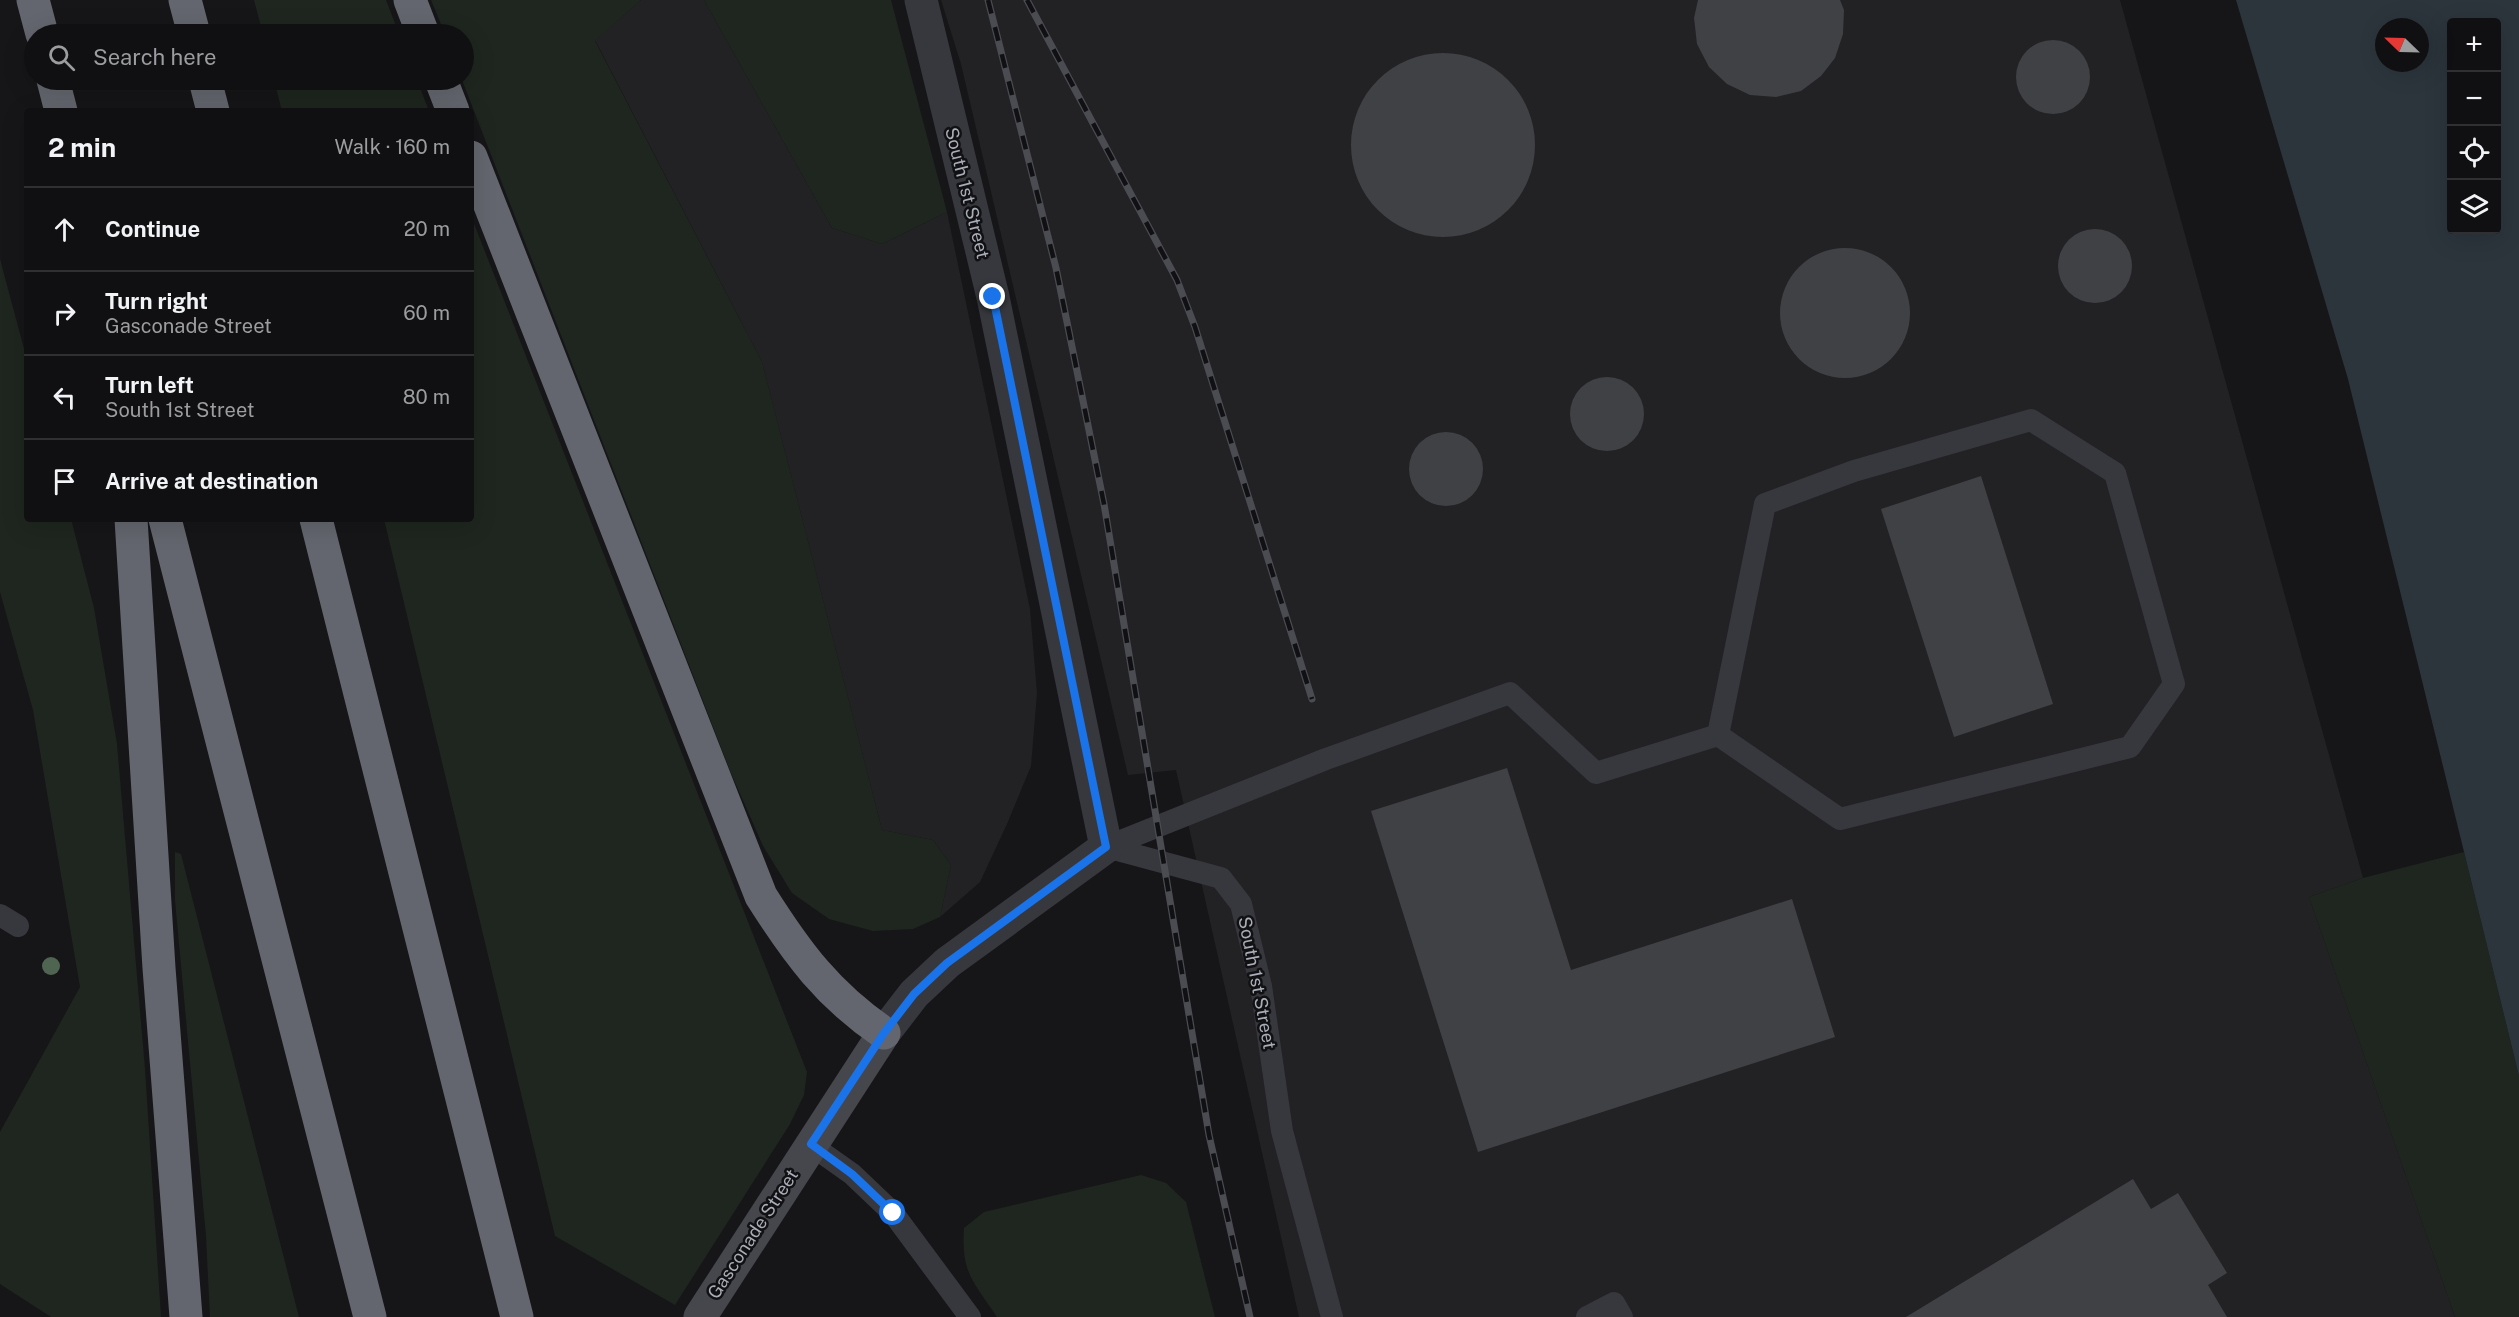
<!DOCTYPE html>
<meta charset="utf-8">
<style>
:root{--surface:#101012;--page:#19191b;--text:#f1f3f6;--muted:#9c9d9f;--line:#303032}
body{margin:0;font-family:"Public Sans",sans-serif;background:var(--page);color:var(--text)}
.controls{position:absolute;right:18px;top:18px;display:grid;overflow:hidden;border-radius:6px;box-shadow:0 6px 24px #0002}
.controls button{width:54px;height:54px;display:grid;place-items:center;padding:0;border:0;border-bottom:2px solid var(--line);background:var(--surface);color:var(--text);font:30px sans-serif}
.compass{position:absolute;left:2375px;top:18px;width:54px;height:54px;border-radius:50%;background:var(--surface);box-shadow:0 6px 24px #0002;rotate:293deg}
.stop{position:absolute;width:18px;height:18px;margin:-14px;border:4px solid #1a73e8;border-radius:50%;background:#fff}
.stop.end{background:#1a73e8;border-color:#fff;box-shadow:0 2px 6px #0008}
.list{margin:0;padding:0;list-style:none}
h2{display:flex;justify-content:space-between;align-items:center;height:78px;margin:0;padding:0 24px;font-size:26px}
h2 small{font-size:20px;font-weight:400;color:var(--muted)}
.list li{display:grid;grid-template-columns:39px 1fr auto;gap:18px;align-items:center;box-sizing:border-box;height:84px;padding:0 24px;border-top:2px solid var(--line)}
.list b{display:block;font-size:22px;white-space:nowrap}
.list p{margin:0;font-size:20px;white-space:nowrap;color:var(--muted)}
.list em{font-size:20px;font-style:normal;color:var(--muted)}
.icon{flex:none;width:33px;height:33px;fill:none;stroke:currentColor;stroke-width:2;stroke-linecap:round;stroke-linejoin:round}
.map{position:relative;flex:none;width:2519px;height:1317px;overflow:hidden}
.search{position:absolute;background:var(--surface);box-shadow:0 6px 24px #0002;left:24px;top:24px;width:450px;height:66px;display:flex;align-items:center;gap:15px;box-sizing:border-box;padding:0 21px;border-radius:33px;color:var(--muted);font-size:22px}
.panel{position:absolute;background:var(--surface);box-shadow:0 6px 24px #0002;left:24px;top:108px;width:450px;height:414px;border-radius:6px}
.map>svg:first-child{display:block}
</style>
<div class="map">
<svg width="2519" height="1317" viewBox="0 0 2519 1317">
<rect width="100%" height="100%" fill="#161618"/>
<path fill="#222225" d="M 641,0 L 704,0 L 832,228 L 882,244 L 947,212 L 1030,609 L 1037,693 L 1031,766 L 1007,824 L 980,882 L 940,917 L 951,865 L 933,840 L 882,830 L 762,362 L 595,40 Z
M 941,0 L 2120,0 L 2363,878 L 2309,897 L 2455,1317 L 1299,1317 L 1176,770 L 1128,775 L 961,64 Z"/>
<path fill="#1e261f" d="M 254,0 L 386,0 L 399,34 L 263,34 Z
M 431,0 L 641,0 L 595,41 L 762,362 L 882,830 L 933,840 L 951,865 L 940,917 L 913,929 L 873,931 L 829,919 L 792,893 L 763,846 L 731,773 L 462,80 L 464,34 L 445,34 Z
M 704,0 L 891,0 L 947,212 L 882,244 L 832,228 Z
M 274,80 L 417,80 L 429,111 L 282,111 Z
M 471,216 L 807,1072 L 804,1095 L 790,1124 L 675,1305 L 555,1236 L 384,519 L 471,519 Z
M 0,259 L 27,360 L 27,519 L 71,519 L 94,608 L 117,744 L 145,1069 L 161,1317 L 51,1317 L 0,1284 L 0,1132 L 80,987 L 33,710 L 0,592 Z
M 175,852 L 181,854 L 299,1317 L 210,1317 L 206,1236 L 175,900 Z
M 2464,852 L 2519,1076 L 2519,1317 L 2455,1317 L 2309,897 L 2363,878 Z
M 1141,1175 L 1166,1183 L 1186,1202 L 1215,1317 L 997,1317 C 973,1281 961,1273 964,1228 L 984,1212 Z"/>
<path fill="#2c353c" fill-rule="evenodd" d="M 2236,0 L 2519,0 L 2519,1076 L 2348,379 ZM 2452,22 L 2496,22 L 2496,230 L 2452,230 ZM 2384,27 L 2420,27 L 2420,63 L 2384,63 Z"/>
<path fill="#404145" d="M 1698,0 L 1840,0 L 1844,10 L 1843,34 L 1835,58 L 1821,76 L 1801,91 L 1776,97 L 1750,95 L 1727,84 L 1709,67 L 1697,44 L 1694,18 Z
M2016 77a37 37 0 1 1 74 0a37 37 0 1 1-74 0Z
M1351 145a92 92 0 1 1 184 0a92 92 0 1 1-184 0Z
M2058 266a37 37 0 1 1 74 0a37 37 0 1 1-74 0Z
M1780 313a65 65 0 1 1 130 0a65 65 0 1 1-130 0Z
M1570 414a37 37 0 1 1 74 0a37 37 0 1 1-74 0Z
M1409 469a37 37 0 1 1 74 0a37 37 0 1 1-74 0Z
M 1981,476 L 2053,704 L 1954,737 L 1881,509 Z
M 1507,768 L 1571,970 L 1792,899 L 1835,1037 L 1478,1152 L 1371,811 Z
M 2133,1179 L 2151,1209 L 2178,1193 L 2227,1273 L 2208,1285 L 2227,1317 L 1906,1317 Z"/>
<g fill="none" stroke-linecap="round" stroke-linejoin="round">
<path stroke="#37383d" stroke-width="22" d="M 2031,420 L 2115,473 L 2174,684 L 2130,747 L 1840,819 L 1718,735 L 1765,504 L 1854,471 Z
M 1106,847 L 1326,759 L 1510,693 L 1596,773 L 1718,735
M 1106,847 L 1221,878 L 1241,904 L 1261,986 L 1282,1131 L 1332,1317
M 0,915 L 18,926
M 811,1145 L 852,1174 L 893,1213 L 970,1317
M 1587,1317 L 1614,1303 L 1622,1317"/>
<path stroke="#37383d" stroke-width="33" d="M 884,1033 L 914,994 L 947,963 L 1106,847 L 993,297 L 921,0"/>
<path stroke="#45474d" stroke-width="33" d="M 700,1317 L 884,1033"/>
<path stroke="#63666e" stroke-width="33" d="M 33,0 L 42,34
M 185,0 L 194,34
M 410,0 L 423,34
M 53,80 L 61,111
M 205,80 L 213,111
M 441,80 L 453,111
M 471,157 L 761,896 C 797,953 828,995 884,1033
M 131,519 L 159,968 L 186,1317
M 165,519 L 370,1317
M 316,519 L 517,1317"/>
<defs>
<path id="rail" d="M 988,0 L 1056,268 L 1104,504 L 1209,1135 L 1250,1317
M 1027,0 L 1177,280 L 1195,327 L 1312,699"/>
</defs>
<use href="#rail" stroke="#4a4c52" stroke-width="7"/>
<use href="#rail" stroke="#111113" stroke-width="4.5" stroke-dasharray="14" stroke-linecap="butt"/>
</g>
<circle fill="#506452" cx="51" cy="966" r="9"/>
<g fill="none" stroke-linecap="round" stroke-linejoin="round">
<path stroke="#1a73e8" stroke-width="8" d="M 893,1213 L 852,1174 L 811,1144 L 884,1033 L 914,994 L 947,963 L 1106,847 L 993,297"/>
</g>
<g text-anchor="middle" stroke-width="5" stroke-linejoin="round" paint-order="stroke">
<g font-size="18" fill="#a8adb8" stroke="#111113">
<text transform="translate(967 193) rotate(76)" y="6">South 1st Street</text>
<text transform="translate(1257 983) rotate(79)" y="6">South 1st Street</text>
<text transform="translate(753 1234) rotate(-57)" y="6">Gasconade Street</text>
</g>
</g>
</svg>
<div class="controls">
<button>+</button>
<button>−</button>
<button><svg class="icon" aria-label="locate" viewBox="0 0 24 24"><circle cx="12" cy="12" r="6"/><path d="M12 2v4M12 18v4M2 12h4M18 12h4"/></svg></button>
<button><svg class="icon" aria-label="layers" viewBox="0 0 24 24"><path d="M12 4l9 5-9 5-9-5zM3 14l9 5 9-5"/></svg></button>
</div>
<svg class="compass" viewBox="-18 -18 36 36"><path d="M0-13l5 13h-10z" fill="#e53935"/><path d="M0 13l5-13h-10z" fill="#9c9d9f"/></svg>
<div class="stop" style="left:893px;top:1213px"></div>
<div class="stop end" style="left:993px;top:297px"></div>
<div class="search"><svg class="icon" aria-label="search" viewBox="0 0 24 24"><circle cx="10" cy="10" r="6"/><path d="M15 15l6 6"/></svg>Search here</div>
<section class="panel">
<h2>2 min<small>Walk · 160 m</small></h2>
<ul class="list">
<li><svg class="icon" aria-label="ahead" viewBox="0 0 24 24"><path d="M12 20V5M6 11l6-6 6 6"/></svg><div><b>Continue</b></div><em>20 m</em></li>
<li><svg class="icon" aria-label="right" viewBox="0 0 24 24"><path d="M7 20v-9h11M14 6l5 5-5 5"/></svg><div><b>Turn right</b><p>Gasconade Street</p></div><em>60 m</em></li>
<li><svg class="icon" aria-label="left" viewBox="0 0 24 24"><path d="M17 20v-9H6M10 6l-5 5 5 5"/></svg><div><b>Turn left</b><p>South 1st Street</p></div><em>80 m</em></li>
<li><svg class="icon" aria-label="arrive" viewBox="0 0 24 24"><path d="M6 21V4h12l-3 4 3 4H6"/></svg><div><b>Arrive at destination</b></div></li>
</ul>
</section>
</div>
